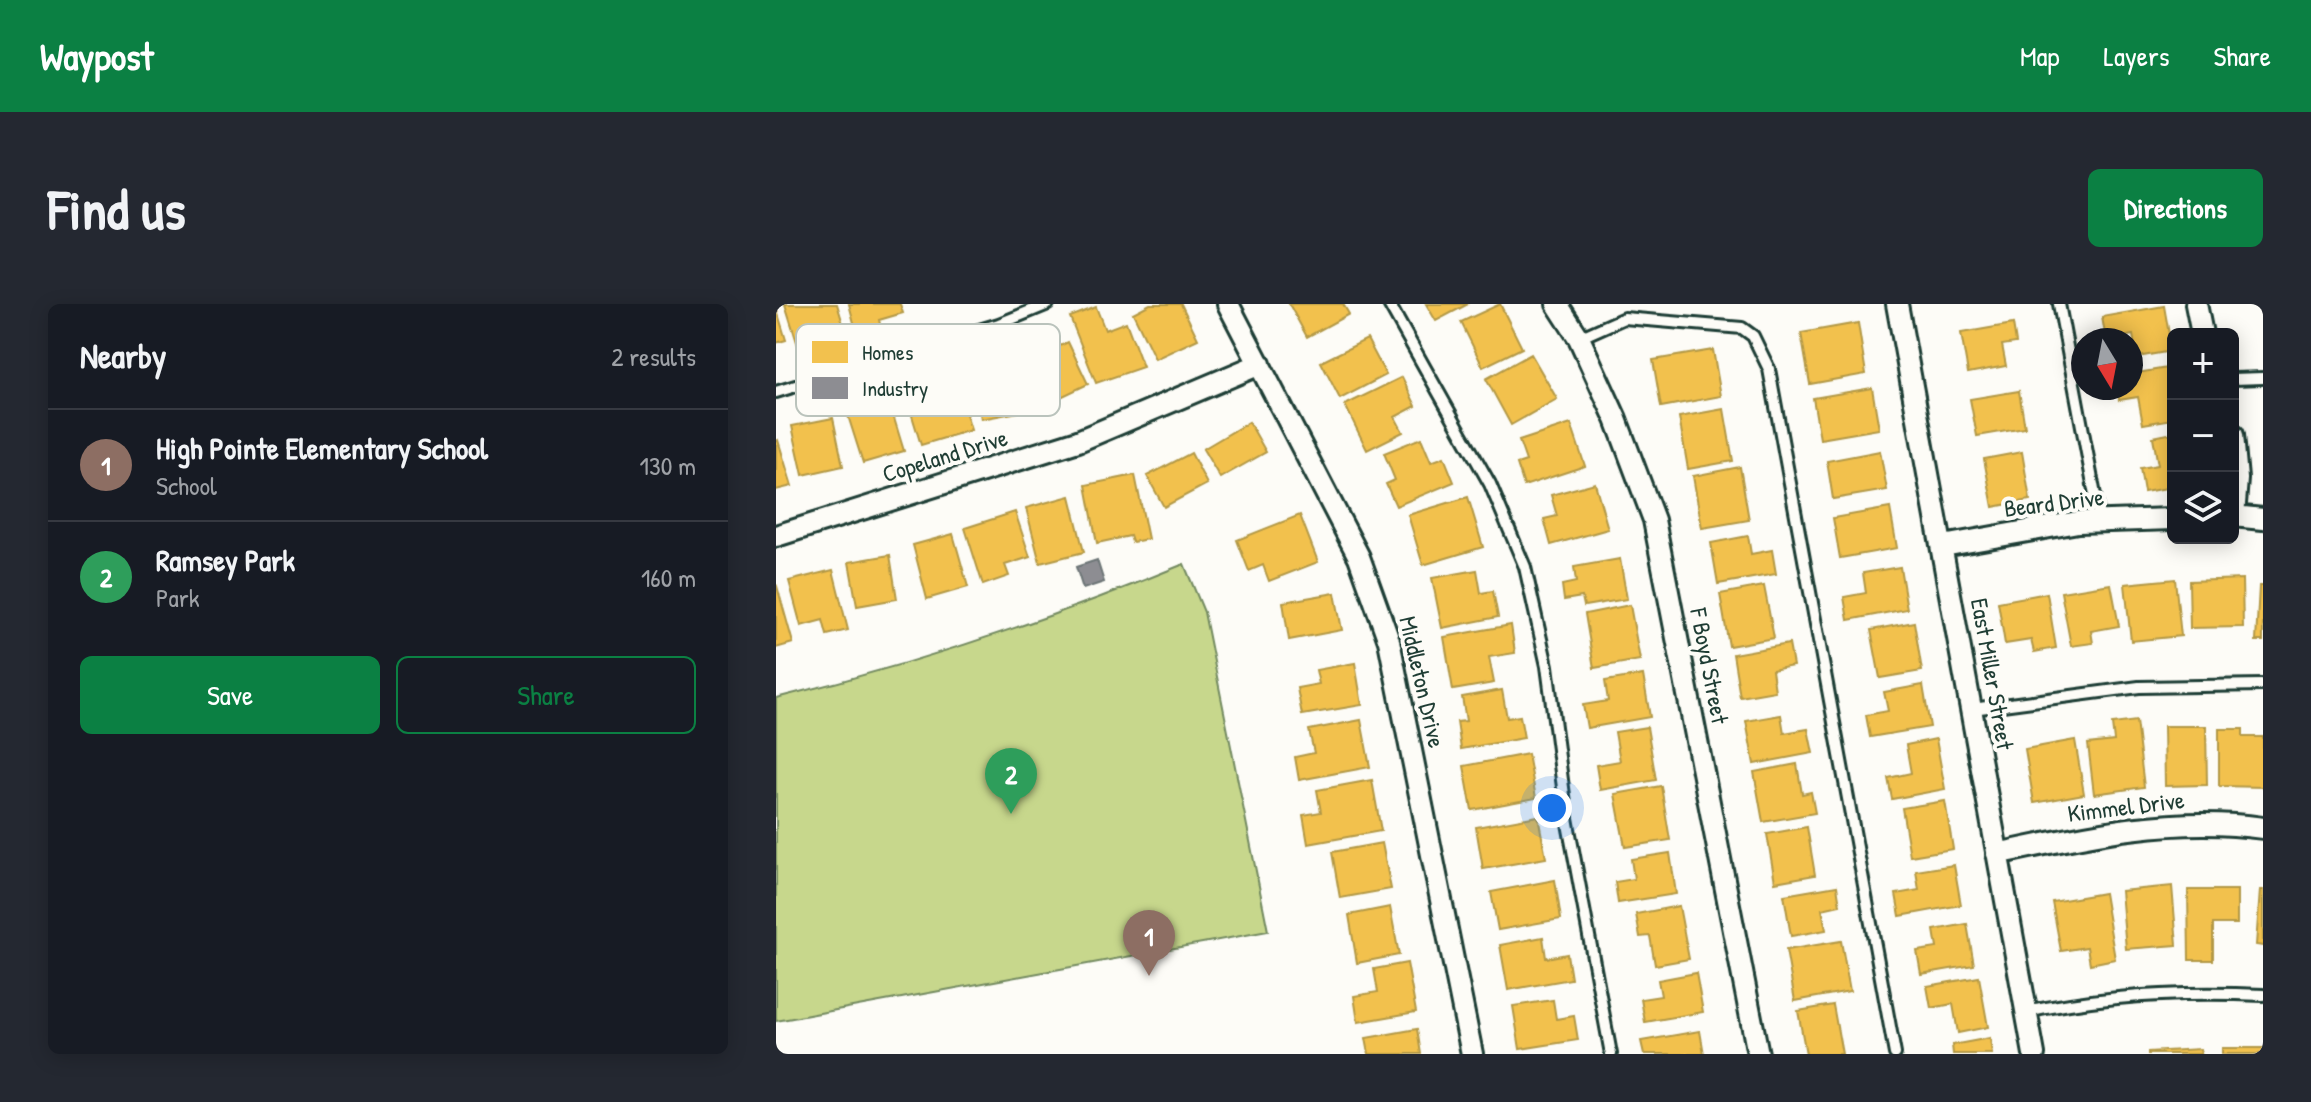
<!DOCTYPE html>
<meta charset="utf-8">
<style>
:root{--surface:#171b24;--page:#242831;--text:#f1f3f6;--muted:#9ea1a6;--line:#363941;--accent:#0b8043}
body{margin:0;font-family:"Patrick Hand",sans-serif;background:var(--page);color:var(--text)}
.controls{position:absolute;right:24px;top:24px;display:grid;overflow:hidden;border-radius:12px;box-shadow:0 4px 20px #0003}
.controls button{width:72px;height:72px;display:grid;place-items:center;padding:0;border:0;border-bottom:2px solid var(--line);background:var(--surface);color:var(--text);font:40px sans-serif}
.compass{position:absolute;left:1295px;top:24px;width:72px;height:72px;border-radius:50%;background:var(--surface);box-shadow:0 4px 20px #0003;rotate:170deg}
.you{position:absolute;left:776px;top:504px;width:28px;height:28px;margin:-20px;border:6px solid #fff;border-radius:50%;background:#1a73e8;box-shadow:0 0 0 12px #1a73e833}
.badge{display:grid;place-items:center;width:52px;height:52px;border-radius:50%;background:var(--accent);color:#fff;font-size:26px;font-weight:700}
.pin{position:absolute;translate:-50% -66px;filter:drop-shadow(0 2px 4px #0008)}
.pin::after{content:'';position:absolute;top:42px;width:28px;height:24px;background:inherit;clip-path:polygon(0 0,100% 0,50% 100%)}
.list{margin:0;padding:0;list-style:none}
h2{display:flex;justify-content:space-between;align-items:center;height:104px;margin:0;padding:0 32px;font-size:34px}
h2 small{font-size:26px;font-weight:400;color:var(--muted)}
.list li{display:grid;grid-template-columns:52px 1fr auto;gap:24px;align-items:center;box-sizing:border-box;height:112px;padding:0 32px;border-top:2px solid var(--line)}
.list b{display:block;font-size:30px;white-space:nowrap}
.list p{margin:0;font-size:26px;white-space:nowrap;color:var(--muted)}
.list em{font-size:26px;font-style:normal;color:var(--muted)}
.actions{display:flex;gap:16px;padding:24px 32px}
.actions a{flex:1;padding:18px 0;border:2px solid var(--accent);border-radius:12px;text-align:center;font-size:28px;color:var(--accent)}
.actions .main{background:var(--accent);color:#fff}
.icon{flex:none;width:44px;height:44px;fill:none;stroke:currentColor;stroke-width:2;stroke-linecap:round;stroke-linejoin:round}
.map{position:relative;flex:none;width:1487px;height:750px;overflow:hidden;border-radius:12px}
header{display:flex;align-items:center;gap:48px;box-sizing:border-box;height:112px;padding:0 40px;background:var(--accent);color:#fff}
header strong{font-size:38px}
nav{display:flex;gap:44px;margin-inline-start:auto;font-size:28px}
.intro{display:flex;align-items:center;justify-content:space-between;box-sizing:border-box;height:192px;padding:0 48px}
h1{margin:0;font-size:56px}
.button{padding:20px 36px;border-radius:12px;background:var(--accent);color:#fff;font-size:28px;font-weight:700}
main{display:flex;gap:48px;padding:0 48px}
aside{flex:1;background:var(--surface);border-radius:12px;box-shadow:0 4px 20px #0003}
.map>svg:first-child{display:block}
</style>
<header>
<strong>Waypost</strong>
<nav><a>Map</a><a>Layers</a><a>Share</a></nav>
</header>
<div class="intro"><h1>Find us</h1><a class="button">Directions</a></div>
<main>
<aside>
<h2>Nearby<small>2 results</small></h2>
<ul class="list">
<li><span class="badge" style="background:#8d6e63">1</span><div><b>High Pointe Elementary School</b><p>School</p></div><em>130 m</em></li>
<li><span class="badge" style="background:#2e9e5b">2</span><div><b>Ramsey Park</b><p>Park</p></div><em>160 m</em></li>
</ul>
<div class="actions"><a class="main">Save</a><a>Share</a></div>
</aside>
<div class="map">
<svg width="1487" height="750" viewBox="0 0 1487 750">
<rect width="100%" height="100%" fill="#fdfcf7"/>
<filter id="ink" filterUnits="userSpaceOnUse"><feTurbulence type="fractalNoise" baseFrequency=".0125" numOctaves="2"/><feDisplacementMap in="SourceGraphic" scale="16" xChannelSelector="R" yChannelSelector="G"/><feConvolveMatrix kernelMatrix="1 2 1 2 8 2 1 2 1" color-interpolation-filters="sRGB"/></filter>
<g filter="url(#ink)">
<path fill="#c7d78c" stroke="#738a60" stroke-width="2" d="M 408,260 L 428,308 L 492,627 L 0,717 L 0,394 C 139,360 275,315 408,260 Z"/>
<path fill="#f2c14e" stroke="#b39946" stroke-width="2" d="M 9,0 L 61,0 L 72,36 L 25,51 Z
M 73,0 L 124,0 L 127,9 L 103,16 L 106,28 L 82,34 Z
M 405,0 L 422,35 L 379,55 L 357,9 L 374,0 Z
M 513,0 L 567,0 L 573,10 L 531,33 Z
M 650,0 L 692,0 L 660,17 Z
M 724,0 L 746,44 L 707,63 L 685,18 Z
M 1388,2 L 1396,47 L 1361,53 L 1357,31 L 1330,36 L 1326,13 Z
M 0,3 L 10,36 L 0,39 Z
M 320,3 L 329,26 L 350,18 L 367,63 L 320,79 L 294,13 Z
M 1082,19 L 1090,70 L 1034,80 L 1025,29 Z
M 1237,20 L 1240,39 L 1226,41 L 1230,62 L 1192,69 L 1185,29 Z
M 591,35 L 610,71 L 564,95 L 545,58 Z
M 292,38 L 312,80 L 266,102 L 246,60 Z
M 937,46 L 945,92 L 885,103 L 877,56 Z
M 232,49 L 243,108 L 205,115 L 199,81 L 212,78 L 208,53 Z
M 755,50 L 781,95 L 735,121 L 710,75 Z
M 1397,63 L 1397,115 L 1367,120 L 1362,93 L 1343,96 L 1341,84 L 1355,84 L 1355,70 Z
M 178,71 L 195,126 L 145,141 L 134,105 L 160,97 L 154,78 Z
M 626,73 L 640,102 L 619,113 L 627,128 L 591,146 L 569,101 Z
M 1096,84 L 1103,125 L 1044,135 L 1037,94 Z
M 1243,87 L 1249,124 L 1201,132 L 1194,95 Z
M 88,90 L 94,108 L 114,101 L 128,147 L 87,159 L 67,96 Z
M 948,105 L 957,157 L 912,165 L 903,113 Z
M 57,114 L 67,162 L 27,171 L 16,122 Z
M 473,118 L 490,148 L 444,174 L 427,145 Z
M 795,120 L 809,162 L 748,182 L 741,160 L 750,157 L 743,137 Z
M 1397,129 L 1397,183 L 1368,188 L 1364,164 L 1382,161 L 1377,133 Z
M 645,134 L 655,158 L 668,153 L 678,178 L 620,202 L 610,180 L 619,176 L 608,149 Z
M 2,136 L 16,182 L 0,186 L 0,137 Z
M 1104,147 L 1111,186 L 1057,195 L 1051,157 Z
M 1246,148 L 1254,196 L 1217,203 L 1208,155 Z
M 415,149 L 431,180 L 388,203 L 371,172 Z
M 964,163 L 973,216 L 926,224 L 917,172 Z
M 359,171 L 372,235 L 356,238 L 354,232 L 321,239 L 310,181 Z
M 819,179 L 832,225 L 775,241 L 768,215 L 781,212 L 775,191 Z
M 294,192 L 308,248 L 264,259 L 250,204 Z
M 692,193 L 707,243 L 647,261 L 632,211 Z
M 1114,204 L 1121,244 L 1064,254 L 1057,214 Z
M 239,208 L 254,253 L 229,261 L 233,272 L 207,281 L 189,224 Z
M 524,211 L 542,258 L 493,277 L 487,261 L 473,267 L 461,236 Z
M 177,230 L 192,283 L 151,295 L 137,241 Z
M 972,232 L 975,250 L 996,246 L 1000,270 L 942,280 L 935,239 Z
M 114,251 L 121,295 L 81,302 L 73,258 Z
M 844,255 L 851,295 L 808,302 L 806,293 L 788,296 L 786,281 L 800,278 L 798,263 Z
M 1124,263 L 1131,305 L 1072,316 L 1068,293 L 1090,289 L 1087,269 Z
M 57,266 L 72,326 L 51,331 L 47,316 L 25,322 L 13,277 Z
M 701,266 L 705,289 L 717,287 L 722,313 L 666,324 L 656,274 Z
M 1399,275 L 1405,332 L 1355,337 L 1349,280 Z
M 1466,275 L 1467,323 L 1414,324 L 1413,277 Z
M 1335,280 L 1343,322 L 1315,327 L 1317,339 L 1295,342 L 1285,288 Z
M 1,282 L 17,339 L 0,344 L 0,283 Z
M 988,282 L 998,334 L 953,342 L 944,290 Z
M 1483,282 L 1487,282 L 1487,337 L 1480,337 Z
M 559,289 L 566,326 L 513,336 L 507,298 Z
M 1271,289 L 1280,344 L 1258,348 L 1255,336 L 1229,340 L 1222,298 Z
M 854,301 L 864,356 L 818,364 L 809,310 Z
M 1138,318 L 1146,367 L 1104,374 L 1095,326 Z
M 735,321 L 739,349 L 713,353 L 718,379 L 677,386 L 668,333 Z
M 1013,340 L 1017,362 L 996,366 L 999,387 L 964,393 L 957,350 Z
M 579,359 L 586,401 L 526,411 L 521,384 L 543,380 L 540,366 Z
M 867,371 L 874,413 L 811,424 L 807,401 L 832,397 L 829,377 Z
M 1147,381 L 1154,423 L 1094,433 L 1090,411 L 1112,407 L 1108,388 Z
M 726,386 L 731,414 L 744,412 L 748,434 L 685,445 L 681,418 L 690,417 L 686,393 Z
M 1005,411 L 1008,429 L 1032,425 L 1037,449 L 978,460 L 970,417 Z
M 585,416 L 594,463 L 523,476 L 519,453 L 538,449 L 533,426 Z
M 1360,417 L 1368,483 L 1318,490 L 1312,440 L 1338,437 L 1336,420 Z
M 1388,422 L 1430,422 L 1431,481 L 1389,482 Z
M 871,423 L 880,476 L 824,486 L 820,461 L 844,457 L 839,428 Z
M 1443,425 L 1467,425 L 1467,433 L 1487,433 L 1487,483 L 1443,482 Z
M 1160,435 L 1169,485 L 1116,495 L 1112,474 L 1135,469 L 1130,441 Z
M 1299,436 L 1308,490 L 1258,499 L 1249,445 Z
M 752,450 L 760,494 L 696,506 L 688,462 Z
M 1021,460 L 1026,490 L 1035,488 L 1039,509 L 987,518 L 978,468 Z
M 596,476 L 605,527 L 532,540 L 527,511 L 545,508 L 541,486 Z
M 885,482 L 894,536 L 849,543 L 839,490 Z
M 1169,497 L 1177,545 L 1134,552 L 1126,504 Z
M 762,512 L 770,554 L 707,565 L 700,523 Z
M 1031,523 L 1039,571 L 999,578 L 991,530 Z
M 606,539 L 615,585 L 564,594 L 556,548 Z
M 894,549 L 900,590 L 842,599 L 839,578 L 858,575 L 855,555 Z
M 1178,561 L 1185,601 L 1124,612 L 1120,590 L 1143,586 L 1140,567 Z
M 779,576 L 785,615 L 722,626 L 715,588 Z
M 1061,582 L 1064,601 L 1046,605 L 1050,626 L 1015,632 L 1008,591 Z
M 1396,582 L 1401,641 L 1350,645 L 1345,587 Z
M 1412,586 L 1461,586 L 1461,620 L 1437,620 L 1437,656 L 1413,656 Z
M 1484,586 L 1487,586 L 1487,642 L 1480,641 Z
M 1328,589 L 1339,655 L 1314,660 L 1311,643 L 1285,647 L 1276,598 Z
M 903,602 L 913,655 L 879,661 L 874,632 L 864,633 L 860,610 Z
M 614,603 L 623,651 L 581,659 L 573,611 Z
M 1191,620 L 1198,661 L 1145,670 L 1141,647 L 1161,644 L 1158,626 Z
M 767,633 L 770,654 L 791,650 L 795,675 L 732,686 L 724,641 Z
M 1065,637 L 1074,687 L 1019,697 L 1010,646 Z
M 631,659 L 640,708 L 582,718 L 578,692 L 602,688 L 598,665 Z
M 920,669 L 927,708 L 869,718 L 865,695 L 885,692 L 882,676 Z
M 1203,673 L 1212,723 L 1182,729 L 1177,700 L 1155,704 L 1151,682 Z
M 777,696 L 780,715 L 798,712 L 802,736 L 744,745 L 737,702 Z
M 1057,701 L 1066,750 L 1030,750 L 1022,707 Z
M 641,725 L 645,750 L 593,750 L 590,734 Z
M 924,727 L 928,750 L 868,750 L 865,737 Z
M 1214,734 L 1216,750 L 1177,750 L 1176,741 Z
M 1446,744 L 1487,744 L 1487,750 L 1446,750 Z
M 1424,745 L 1425,750 L 1372,750 L 1372,748 Z"/>
<path fill="#8d8d92" stroke="#6c7576" stroke-width="2" d="M 321,256 L 328,278 L 307,285 L 300,263 Z"/>
<g fill="none" stroke-linecap="round" stroke-linejoin="round">
<defs>
<path id="lane" d="M 613,0 L 714,180 L 749,263 L 771,362 L 791,514 L 835,750
M 1283,0 L 1324,218
M 803,34 L 848,14 L 966,24 L 977,32 L 993,65 L 1119,750
M 1457,75 L 1487,74
M 0,88 L 223,20 L 272,0
M 1196,405 L 1363,383 L 1487,381
M 1250,708 C 1329,691 1406,687 1487,691"/>
<path id="street" d="M 452,0 L 583,253 L 613,337 L 696,750
M 781,0 L 803,34 L 840,115 L 878,216 L 982,750
M 1121,0 L 1258,750
M 1420,0 L 1426,30
M 1457,131 L 1461,175 L 1458,212
M 1457,212 L 1487,215
M 0,232 L 302,137 L 484,60
M 1167,242 L 1302,218 L 1397,215
M 1221,550 C 1309,531 1397,511 1487,524"/>
</defs>
<use href="#lane" stroke="#1f3d34" stroke-width="16"/>
<use href="#street" stroke="#1f3d34" stroke-width="26"/>
<use href="#lane" stroke="#fdfcf7" stroke-width="10"/>
<use href="#street" stroke="#fdfcf7" stroke-width="20"/>
</g>
</g>
<g text-anchor="middle" stroke-width="8" stroke-linejoin="round" paint-order="stroke">
<g font-size="24" fill="#1f3d34" stroke="#fdfcf7">
<text transform="translate(169 152) rotate(-17)" y="8">Copeland Drive</text>
<text transform="translate(1278 199) rotate(-7)" y="8">Beard Drive</text>
<text transform="translate(933 362) rotate(79)" y="8">F Boyd Street</text>
<text transform="translate(1216 370) rotate(80)" y="8">East Miller Street</text>
<text transform="translate(646 378) rotate(77)" y="8">Middleton Drive</text>
<text transform="translate(1350 503) rotate(-7)" y="8">Kimmel Drive</text>
</g>
</g>
<rect x="20" y="20" width="264" height="92" rx="12" fill="#fdfcf7" stroke="#bac3bc" stroke-width="2"/>
<rect x="36" y="37" width="36" height="22" fill="#f2c14e"/>
<rect x="36" y="73" width="36" height="22" fill="#8d8d92"/>
<g font-size="22" fill="#1f3d34">
<text x="86" y="56">Homes</text>
<text x="86" y="92">Industry</text>
</g>
</svg>
<div class="controls">
<button>+</button>
<button>−</button>
<button><svg class="icon" aria-label="layers" viewBox="0 0 24 24"><path d="M12 4l9 5-9 5-9-5zM3 14l9 5 9-5"/></svg></button>
</div>
<svg class="compass" viewBox="-18 -18 36 36"><path d="M0-13l5 13h-10z" fill="#e53935"/><path d="M0 13l5-13h-10z" fill="#9ea1a6"/></svg>
<div class="you"></div>
<div class="pin badge" style="left:373px;top:672px;background:#8d6e63">1</div>
<div class="pin badge" style="left:235px;top:510px;background:#2e9e5b">2</div>
</div>
</main>
